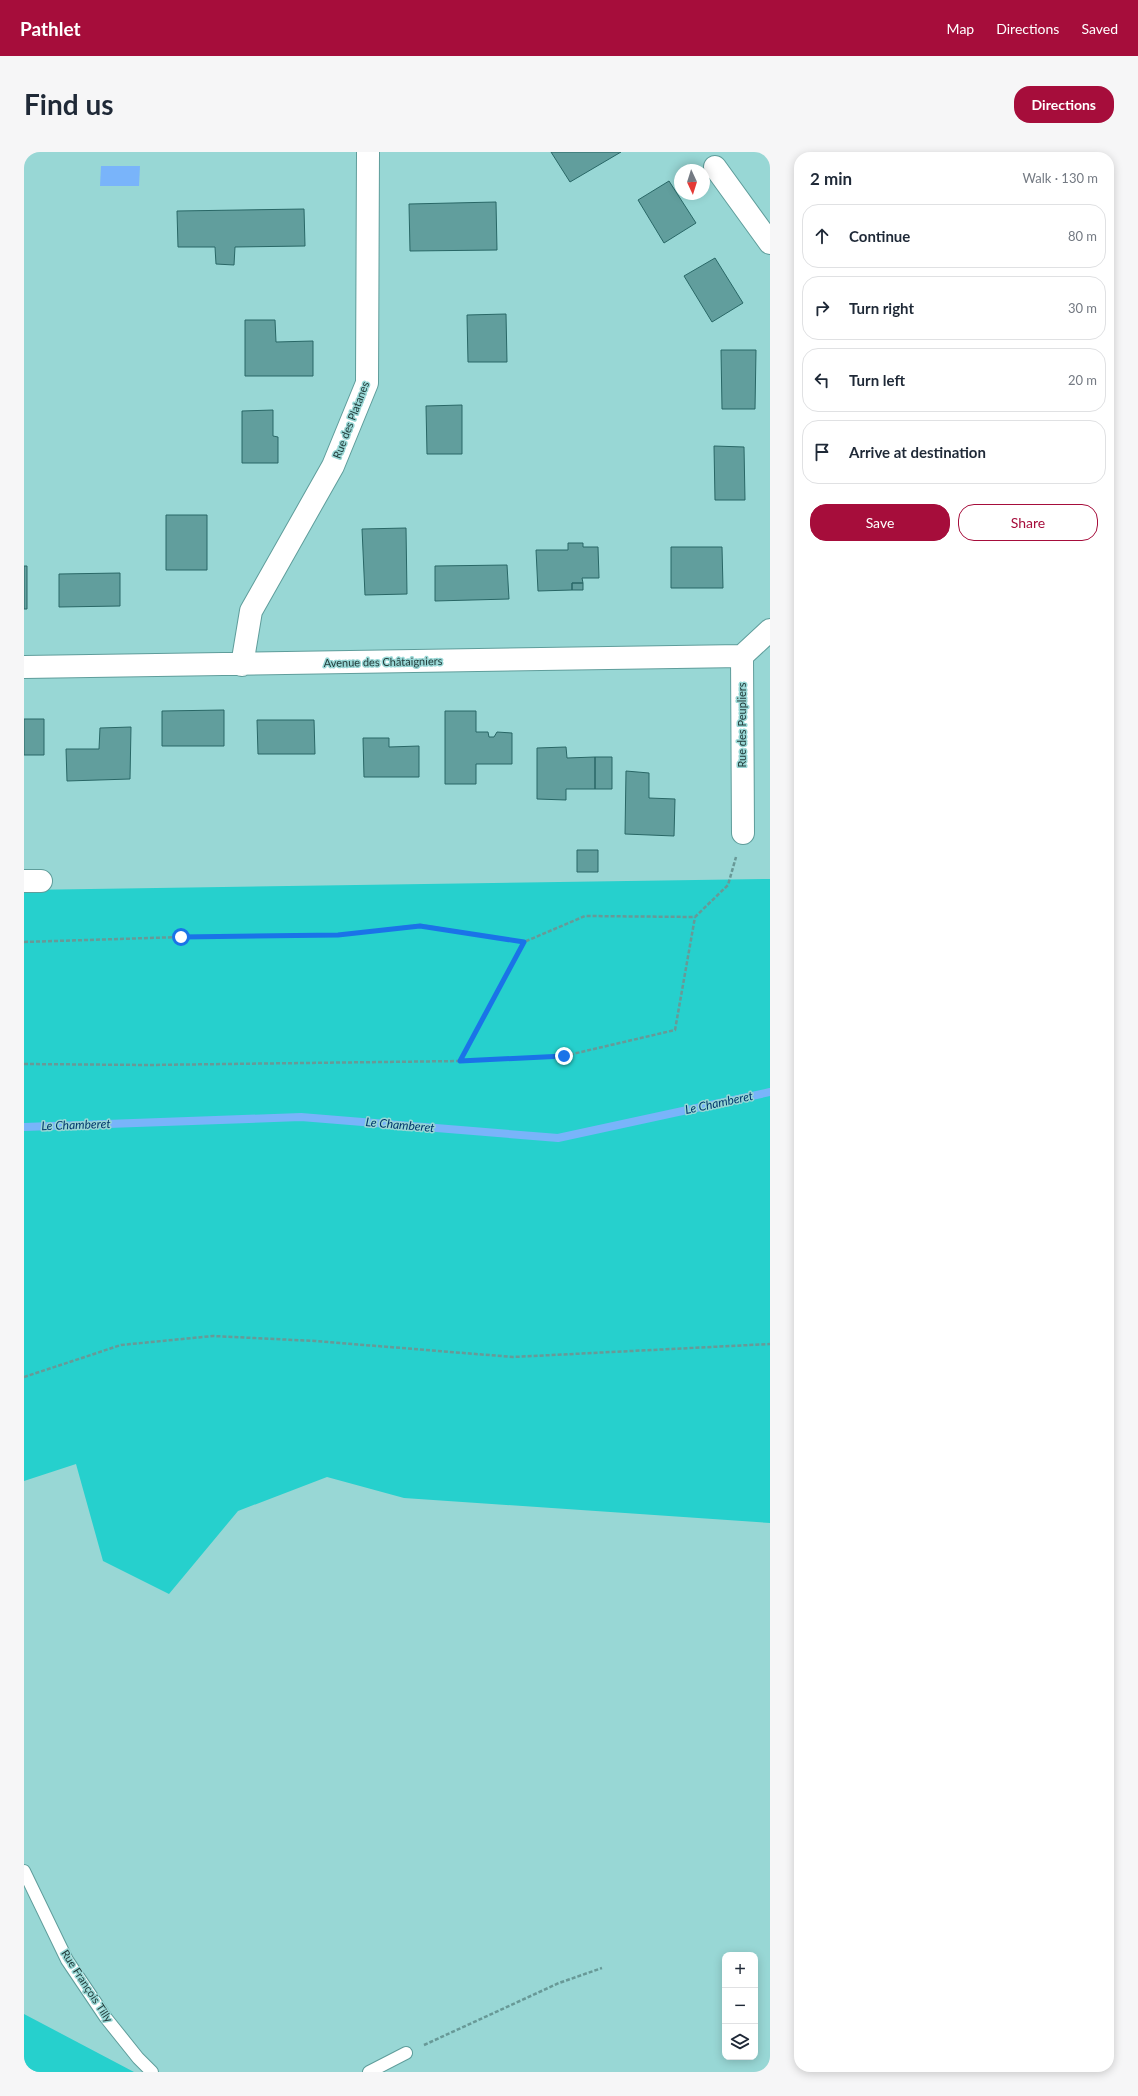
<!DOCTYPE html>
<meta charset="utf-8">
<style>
:root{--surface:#fff;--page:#f6f6f7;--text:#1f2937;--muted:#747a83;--line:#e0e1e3;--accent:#a60d3b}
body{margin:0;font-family:Lato,sans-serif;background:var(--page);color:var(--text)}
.controls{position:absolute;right:12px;bottom:12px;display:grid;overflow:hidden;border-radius:8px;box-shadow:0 2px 10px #0003}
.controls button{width:36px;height:36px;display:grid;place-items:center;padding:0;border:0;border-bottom:1px solid var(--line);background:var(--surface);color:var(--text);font:20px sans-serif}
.compass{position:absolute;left:650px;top:12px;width:36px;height:36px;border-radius:50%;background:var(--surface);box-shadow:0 2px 10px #0003;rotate:176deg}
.stop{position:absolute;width:12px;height:12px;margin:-9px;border:3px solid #1a73e8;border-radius:50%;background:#fff}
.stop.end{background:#1a73e8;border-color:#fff;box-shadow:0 1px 4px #0008}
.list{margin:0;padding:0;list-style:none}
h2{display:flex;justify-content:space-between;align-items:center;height:52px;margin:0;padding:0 16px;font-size:17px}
h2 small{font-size:13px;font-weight:400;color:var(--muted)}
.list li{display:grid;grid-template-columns:26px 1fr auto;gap:12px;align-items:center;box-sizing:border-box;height:64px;margin:0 8px 8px;padding:0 8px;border:1px solid var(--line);border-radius:16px}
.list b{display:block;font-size:15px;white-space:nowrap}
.list em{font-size:13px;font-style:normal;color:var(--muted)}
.actions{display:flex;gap:8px;padding:12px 16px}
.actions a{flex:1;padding:9px 0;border:1px solid var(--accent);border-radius:16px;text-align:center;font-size:14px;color:var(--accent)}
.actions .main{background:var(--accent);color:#fff}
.icon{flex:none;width:22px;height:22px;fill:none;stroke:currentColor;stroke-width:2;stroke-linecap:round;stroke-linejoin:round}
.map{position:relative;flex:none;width:746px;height:1920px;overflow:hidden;border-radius:16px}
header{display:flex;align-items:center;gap:24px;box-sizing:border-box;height:56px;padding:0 20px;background:var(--accent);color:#fff}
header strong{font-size:19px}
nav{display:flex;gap:22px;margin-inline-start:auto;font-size:14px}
.intro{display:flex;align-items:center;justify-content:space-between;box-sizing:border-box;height:96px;padding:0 24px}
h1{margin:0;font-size:28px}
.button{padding:10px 18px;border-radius:16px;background:var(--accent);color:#fff;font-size:14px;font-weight:700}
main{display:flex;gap:24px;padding:0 24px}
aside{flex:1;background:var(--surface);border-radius:16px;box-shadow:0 2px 10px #0003}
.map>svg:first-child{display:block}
</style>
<header>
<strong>Pathlet</strong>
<nav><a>Map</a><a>Directions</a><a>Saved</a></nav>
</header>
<div class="intro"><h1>Find us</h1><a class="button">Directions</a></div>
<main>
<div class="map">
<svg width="746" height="1920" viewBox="0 0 746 1920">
<rect width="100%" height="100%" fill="#98d7d5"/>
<path fill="#26d0cd" d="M 746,727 L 746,1371 L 380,1346 L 303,1325 L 214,1359 L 145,1442 L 79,1409 L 52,1312 L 0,1329 L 0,738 Z
M 0,1862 L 110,1920 L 0,1920 Z"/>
<path fill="#79b4fa" d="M 77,14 L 116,14 L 115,34 L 76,34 Z"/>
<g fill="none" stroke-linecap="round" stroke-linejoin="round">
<path stroke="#79b4fa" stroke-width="8" d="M 0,975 L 277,965 L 534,986 L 746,940"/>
</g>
<path fill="#619e9d" stroke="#296766" d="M 527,0 L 597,0 L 546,30 Z
M 645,29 L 672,71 L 640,91 L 614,48 Z
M 472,50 L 473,98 L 386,99 L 385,52 Z
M 280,57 L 281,94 L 211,95 L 210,113 L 192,112 L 191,95 L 154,95 L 153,59 Z
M 691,106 L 719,151 L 688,170 L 660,124 Z
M 482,162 L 483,210 L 444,210 L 443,163 Z
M 221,168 L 251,168 L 252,190 L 289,189 L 289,224 L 221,224 Z
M 697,198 L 732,198 L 731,257 L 698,257 Z
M 438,253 L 438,302 L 403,302 L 402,254 Z
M 249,258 L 249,284 L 254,285 L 254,311 L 218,311 L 218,259 Z
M 690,294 L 720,295 L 721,348 L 691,348 Z
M 142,363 L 183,363 L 183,418 L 142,418 Z
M 382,376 L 383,442 L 341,443 L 338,377 Z
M 544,391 L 559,391 L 559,395 L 574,395 L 575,426 L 558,426 L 559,431 L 548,431 L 548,438 L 514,439 L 512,398 L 544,398 Z
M 647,395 L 698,395 L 699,436 L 647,436 Z
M 483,413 L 485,447 L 411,449 L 411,414 Z
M 0,414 L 3,414 L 3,457 L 0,457 Z
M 96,421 L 96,454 L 35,455 L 35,422 Z
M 548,431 L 559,431 L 559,438 L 548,438 Z
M 200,558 L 200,594 L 138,594 L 138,559 Z
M 421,559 L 452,559 L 452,580 L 464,580 L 465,585 L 470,585 L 473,580 L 488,581 L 488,612 L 452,612 L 452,632 L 421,632 Z
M 0,567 L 20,567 L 20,603 L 0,603 Z
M 233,568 L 290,568 L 291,602 L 234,602 Z
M 107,575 L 106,627 L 43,629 L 42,597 L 75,597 L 76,576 Z
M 339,586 L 365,586 L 365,595 L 395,594 L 395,625 L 340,625 Z
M 542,595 L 543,606 L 571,605 L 571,637 L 542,637 L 542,648 L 513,647 L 513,596 Z
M 571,605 L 588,605 L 588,637 L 571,637 Z
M 602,619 L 625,621 L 625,646 L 651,647 L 650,684 L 601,682 Z
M 553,698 L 574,698 L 574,720 L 553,720 Z"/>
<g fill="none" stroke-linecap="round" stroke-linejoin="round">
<defs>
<path id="lane" d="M 0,1719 L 43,1808 L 82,1866 L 114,1906 L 128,1920
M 345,1920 L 382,1901"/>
<path id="street" d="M 691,15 L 746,91
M 218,513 L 227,459 L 309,314 L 343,231 L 344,0
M 0,515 L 718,504
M 719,681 L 718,504 L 746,478
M 0,729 L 17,729"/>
</defs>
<use href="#lane" stroke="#5f9d9b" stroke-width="14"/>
<use href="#street" stroke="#5f9d9b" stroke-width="24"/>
<path stroke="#689997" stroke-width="2.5" stroke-dasharray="4 2" stroke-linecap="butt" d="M 0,790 L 157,785 L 314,783 L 396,773 L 500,790 L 561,764 L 671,765 L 704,733 L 712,705
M 437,909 L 500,790
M 0,912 L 124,913 L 437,909 L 540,904 L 651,878 L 671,765
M 0,1225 L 97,1193 L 189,1184 L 291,1189 L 489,1205 L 746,1192
M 400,1893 L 535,1831 L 578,1816"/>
<use href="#lane" stroke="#fff" stroke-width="12"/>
<use href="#street" stroke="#fff" stroke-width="22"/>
</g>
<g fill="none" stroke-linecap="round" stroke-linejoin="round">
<path stroke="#1a73e8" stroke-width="5" d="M 157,785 L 314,783 L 396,774 L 500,790 L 436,909 L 540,904"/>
</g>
<g text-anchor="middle" stroke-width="3" stroke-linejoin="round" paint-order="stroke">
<g font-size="11" fill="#223c3b" stroke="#98d7d5">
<text transform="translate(327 268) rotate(-69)" y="4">Rue des Platanes</text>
<text transform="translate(359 510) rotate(-1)" y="4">Avenue des Châtaigniers</text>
<text transform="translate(718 573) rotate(-90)" y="4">Rue des Peupliers</text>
<text transform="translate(63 1834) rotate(57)" y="4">Rue François Tilly</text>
</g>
<g font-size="12" font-style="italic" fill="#00376d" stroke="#98d7d5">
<text transform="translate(695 951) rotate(-12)" y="4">Le Chamberet</text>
<text transform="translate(52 973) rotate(-2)" y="4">Le Chamberet</text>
<text transform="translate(376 973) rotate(5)" y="4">Le Chamberet</text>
</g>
</g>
</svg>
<div class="controls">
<button>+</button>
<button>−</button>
<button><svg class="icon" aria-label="layers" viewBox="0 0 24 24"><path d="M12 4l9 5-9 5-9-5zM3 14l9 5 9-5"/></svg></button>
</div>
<svg class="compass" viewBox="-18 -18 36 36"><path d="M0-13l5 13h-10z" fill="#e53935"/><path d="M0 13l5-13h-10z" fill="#747a83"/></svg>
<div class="stop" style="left:157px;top:785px"></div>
<div class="stop end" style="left:540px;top:904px"></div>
</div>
<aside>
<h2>2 min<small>Walk · 130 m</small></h2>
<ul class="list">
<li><svg class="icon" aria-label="ahead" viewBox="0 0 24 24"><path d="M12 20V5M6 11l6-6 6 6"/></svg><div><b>Continue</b></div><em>80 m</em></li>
<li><svg class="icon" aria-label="right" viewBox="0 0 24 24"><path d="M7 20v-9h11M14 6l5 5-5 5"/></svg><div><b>Turn right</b></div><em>30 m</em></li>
<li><svg class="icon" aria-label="left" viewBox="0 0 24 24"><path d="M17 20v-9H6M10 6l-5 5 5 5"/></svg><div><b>Turn left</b></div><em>20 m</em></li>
<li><svg class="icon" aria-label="arrive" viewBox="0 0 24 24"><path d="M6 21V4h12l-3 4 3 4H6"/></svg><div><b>Arrive at destination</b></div></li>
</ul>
<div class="actions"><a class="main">Save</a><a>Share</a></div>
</aside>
</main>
